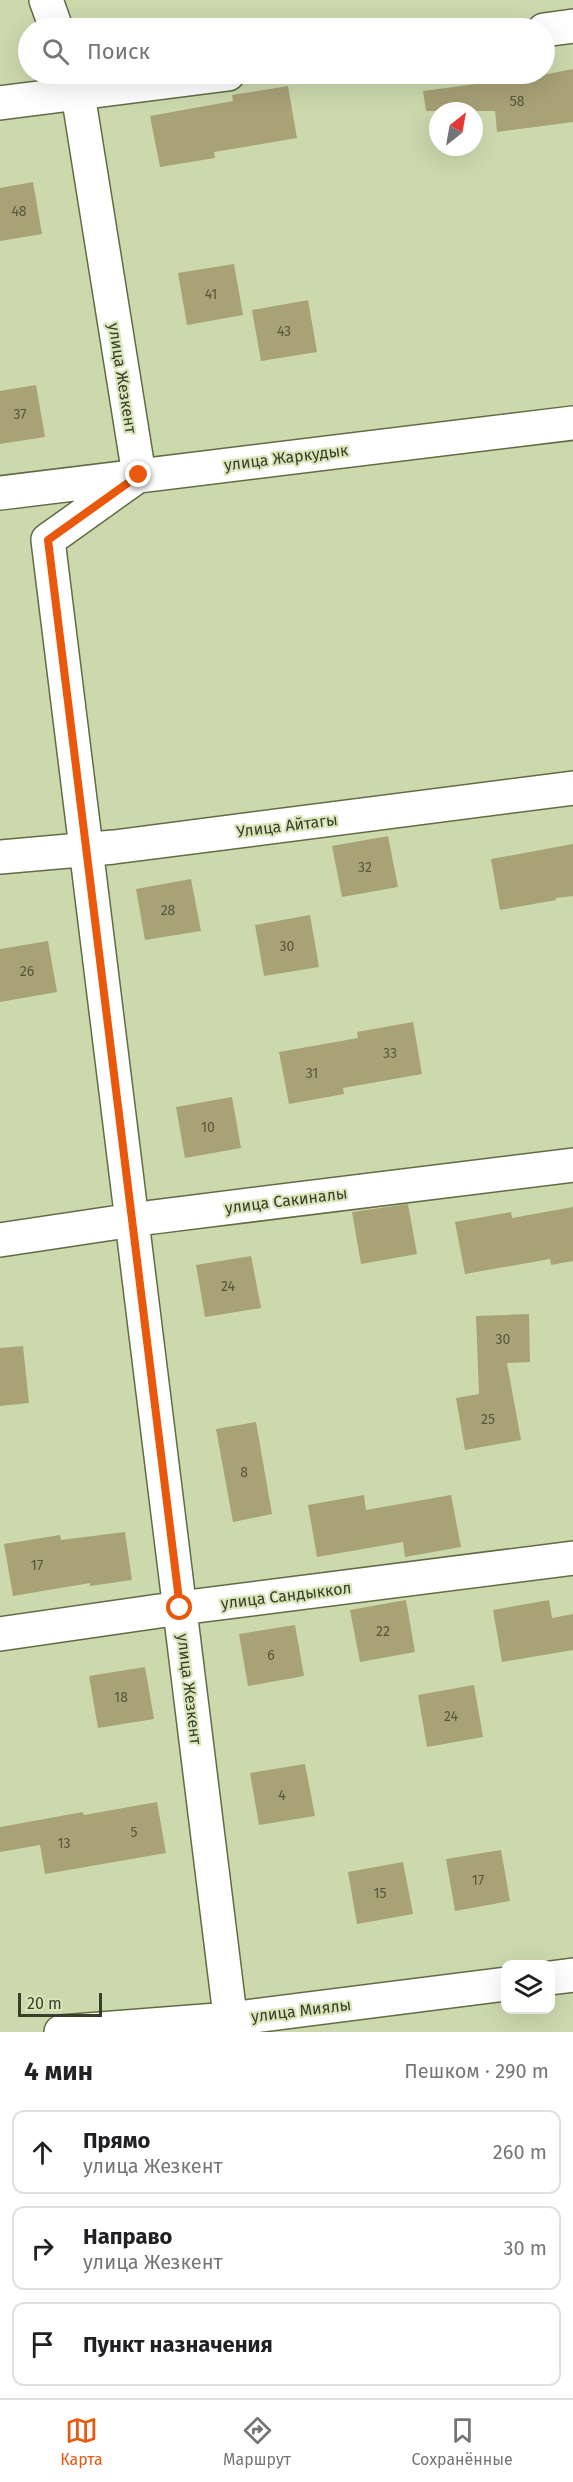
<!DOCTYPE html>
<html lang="ru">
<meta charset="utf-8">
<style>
:root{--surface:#fff;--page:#f6f6f6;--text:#202124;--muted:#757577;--line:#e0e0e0;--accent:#ea580c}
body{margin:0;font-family:"Fira Sans",sans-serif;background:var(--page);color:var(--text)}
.controls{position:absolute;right:18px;bottom:18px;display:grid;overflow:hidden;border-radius:12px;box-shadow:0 6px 24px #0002}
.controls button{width:54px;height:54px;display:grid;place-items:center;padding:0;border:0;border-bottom:2px solid var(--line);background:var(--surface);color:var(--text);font:30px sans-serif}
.compass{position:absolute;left:429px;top:102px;width:54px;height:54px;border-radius:50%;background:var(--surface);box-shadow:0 6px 24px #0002;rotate:31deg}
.scale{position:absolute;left:18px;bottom:15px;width:84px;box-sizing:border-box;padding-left:6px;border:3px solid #393e2c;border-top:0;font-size:16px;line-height:21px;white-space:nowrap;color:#393e2c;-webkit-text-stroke:4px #d9e6ba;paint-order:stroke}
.stop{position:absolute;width:18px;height:18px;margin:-14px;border:4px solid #ea580c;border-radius:50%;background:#fff}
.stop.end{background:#ea580c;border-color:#fff;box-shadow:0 2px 6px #0008}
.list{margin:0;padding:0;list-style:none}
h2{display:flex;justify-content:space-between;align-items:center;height:78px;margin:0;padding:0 24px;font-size:26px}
h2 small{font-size:20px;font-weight:400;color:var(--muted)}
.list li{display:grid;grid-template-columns:39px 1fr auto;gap:18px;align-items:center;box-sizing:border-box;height:84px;margin:0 12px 12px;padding:0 12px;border:2px solid var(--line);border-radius:12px}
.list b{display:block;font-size:22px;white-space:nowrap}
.list p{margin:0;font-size:20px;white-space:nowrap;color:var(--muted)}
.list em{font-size:20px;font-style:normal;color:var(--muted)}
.icon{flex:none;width:33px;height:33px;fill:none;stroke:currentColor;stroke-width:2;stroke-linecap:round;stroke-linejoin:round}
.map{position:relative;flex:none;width:573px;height:2032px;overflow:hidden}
.search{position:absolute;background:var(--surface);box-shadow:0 6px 24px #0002;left:18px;right:18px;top:18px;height:66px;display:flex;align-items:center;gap:15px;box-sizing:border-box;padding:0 21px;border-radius:33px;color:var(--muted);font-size:22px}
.sheet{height:366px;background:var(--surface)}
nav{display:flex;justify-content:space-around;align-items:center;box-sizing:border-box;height:84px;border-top:2px solid var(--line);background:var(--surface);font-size:16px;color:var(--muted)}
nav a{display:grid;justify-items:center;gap:3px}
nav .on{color:var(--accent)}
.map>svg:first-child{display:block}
</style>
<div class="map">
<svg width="573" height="2032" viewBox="0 0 573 2032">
<rect width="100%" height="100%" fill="#ccd9ad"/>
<path fill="#a9a277" d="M 573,69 L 573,122 L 497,132 L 495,111 L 426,111 L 423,91 L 491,82 L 490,77 L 515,74 L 548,74 Z
M 288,86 L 297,138 L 214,152 L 215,158 L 160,167 L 150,116 L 233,101 L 232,95 Z
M 33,182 L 42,234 L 0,241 L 0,188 Z
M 234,264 L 243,315 L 187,325 L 178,273 Z
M 308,300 L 317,352 L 261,361 L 252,310 Z
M 36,385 L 45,437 L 0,444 L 0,391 Z
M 388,836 L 398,887 L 342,897 L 332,846 Z
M 573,844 L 573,896 L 556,898 L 556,900 L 500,910 L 491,859 Z
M 191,879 L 201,931 L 145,940 L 136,889 Z
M 310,915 L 319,967 L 264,976 L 255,925 Z
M 48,941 L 57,992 L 0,1002 L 0,949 Z
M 413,1022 L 422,1074 L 343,1088 L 344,1094 L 289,1104 L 279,1052 L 358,1038 L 357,1032 Z
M 232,1097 L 241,1148 L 185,1158 L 176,1107 Z
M 408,1204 L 417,1254 L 361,1264 L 352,1212 Z
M 573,1207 L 573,1261 L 551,1265 L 550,1259 L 465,1274 L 455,1222 L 511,1212 L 512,1218 Z
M 251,1256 L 261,1308 L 205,1317 L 196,1265 Z
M 529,1314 L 530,1362 L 507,1363 L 521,1440 L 465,1450 L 456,1398 L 479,1394 L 476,1316 Z
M 23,1346 L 29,1403 L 0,1406 L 0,1348 Z
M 256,1422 L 272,1514 L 233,1522 L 216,1429 Z
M 364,1495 L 366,1510 L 451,1495 L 461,1547 L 405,1557 L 403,1542 L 317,1557 L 308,1505 Z
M 125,1532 L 132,1580 L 90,1586 L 90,1583 L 13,1596 L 4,1544 L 60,1535 L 61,1540 Z
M 406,1600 L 415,1652 L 360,1662 L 350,1610 Z
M 549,1600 L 552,1618 L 573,1614 L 573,1650 L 502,1662 L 493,1610 Z
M 295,1625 L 304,1676 L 248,1686 L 239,1634 Z
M 145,1667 L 154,1719 L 98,1728 L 89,1676 Z
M 474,1685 L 483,1737 L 427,1747 L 418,1695 Z
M 305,1764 L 315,1816 L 259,1825 L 250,1773 Z
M 157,1802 L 166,1853 L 45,1874 L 40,1845 L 0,1852 L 0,1827 L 83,1812 L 84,1815 Z
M 501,1850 L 510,1901 L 455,1911 L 446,1859 Z
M 403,1862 L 413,1914 L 357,1924 L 348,1872 Z"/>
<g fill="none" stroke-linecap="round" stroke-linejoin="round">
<defs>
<path id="minor" d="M 46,0 L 56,28
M 544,30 L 573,26
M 71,74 L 78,94 L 139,475 L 48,540 L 232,2032
M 0,103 L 228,74
M 0,493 L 573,423
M 0,857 L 114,847 L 573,788
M 0,1240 L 153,1217 L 573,1165
M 0,1634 L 180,1608 L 573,1558
M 550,1978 L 573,1975
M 61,2032 L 230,2019 L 506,1984"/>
</defs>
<use href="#minor" stroke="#616c44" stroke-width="36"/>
<use href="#minor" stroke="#fff" stroke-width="33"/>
</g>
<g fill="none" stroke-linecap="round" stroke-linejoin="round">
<path stroke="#ea580c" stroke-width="8" d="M 139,475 L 48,540 L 180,1608"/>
</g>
<g text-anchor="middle" stroke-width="4.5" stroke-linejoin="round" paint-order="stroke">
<g font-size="14" fill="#55573f">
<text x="517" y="106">58</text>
<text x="19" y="216">48</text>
<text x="211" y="299">41</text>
<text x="284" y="336">43</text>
<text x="20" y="419">37</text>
<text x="365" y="872">32</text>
<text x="168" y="915">28</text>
<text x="287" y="951">30</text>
<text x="27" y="976">26</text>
<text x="390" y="1058">33</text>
<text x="312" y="1078">31</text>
<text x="208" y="1132">10</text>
<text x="228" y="1291">24</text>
<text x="503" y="1344">30</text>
<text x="488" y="1424">25</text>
<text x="244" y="1477">8</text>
<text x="37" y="1570">17</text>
<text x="383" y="1636">22</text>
<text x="271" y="1660">6</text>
<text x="121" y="1702">18</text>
<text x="451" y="1721">24</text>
<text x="282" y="1800">4</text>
<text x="134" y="1837">5</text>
<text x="64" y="1848">13</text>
<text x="478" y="1885">17</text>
<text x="380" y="1898">15</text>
</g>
<g font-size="16" fill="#393e2c" stroke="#d9e6ba">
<text transform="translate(123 378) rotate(81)" y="6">улица Жезкент</text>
<text transform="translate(286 457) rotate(-7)" y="6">улица Жаркудык</text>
<text transform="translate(287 825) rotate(-7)" y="6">Улица Айтагы</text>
<text transform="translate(286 1200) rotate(-7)" y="6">улица Сакиналы</text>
<text transform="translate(286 1595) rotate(-7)" y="6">улица Сандыккол</text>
<text transform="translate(190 1689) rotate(83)" y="6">улица Жезкент</text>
<text transform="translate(301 2010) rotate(-7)" y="6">улица Миялы</text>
</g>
</g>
</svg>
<div class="controls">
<button><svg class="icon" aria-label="layers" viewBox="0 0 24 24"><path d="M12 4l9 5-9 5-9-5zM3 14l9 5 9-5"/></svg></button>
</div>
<svg class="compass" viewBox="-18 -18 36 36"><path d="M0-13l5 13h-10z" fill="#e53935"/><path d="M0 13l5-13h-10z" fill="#757577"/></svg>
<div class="scale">20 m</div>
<div class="stop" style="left:180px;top:1608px"></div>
<div class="stop end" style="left:139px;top:475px"></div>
<div class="search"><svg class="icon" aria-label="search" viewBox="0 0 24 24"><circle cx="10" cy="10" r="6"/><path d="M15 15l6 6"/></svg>Поиск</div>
</div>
<section class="sheet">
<h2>4 мин<small>Пешком · 290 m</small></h2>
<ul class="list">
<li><svg class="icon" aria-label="ahead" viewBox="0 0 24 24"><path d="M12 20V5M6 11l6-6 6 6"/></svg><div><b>Прямо</b><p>улица Жезкент</p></div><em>260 m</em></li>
<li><svg class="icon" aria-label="right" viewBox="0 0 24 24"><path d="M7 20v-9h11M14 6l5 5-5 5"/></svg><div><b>Направо</b><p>улица Жезкент</p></div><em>30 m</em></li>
<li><svg class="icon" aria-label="arrive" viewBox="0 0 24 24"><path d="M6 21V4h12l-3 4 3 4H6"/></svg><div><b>Пункт назначения</b></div></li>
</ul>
</section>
<nav>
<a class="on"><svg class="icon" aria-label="map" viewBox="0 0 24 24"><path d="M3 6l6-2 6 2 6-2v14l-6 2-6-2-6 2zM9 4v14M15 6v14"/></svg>Карта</a>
<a><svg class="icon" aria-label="directions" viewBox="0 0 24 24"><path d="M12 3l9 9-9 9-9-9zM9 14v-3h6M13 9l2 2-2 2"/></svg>Маршрут</a>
<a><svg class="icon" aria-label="saved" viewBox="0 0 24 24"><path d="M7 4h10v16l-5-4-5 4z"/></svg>Сохранённые</a>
</nav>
